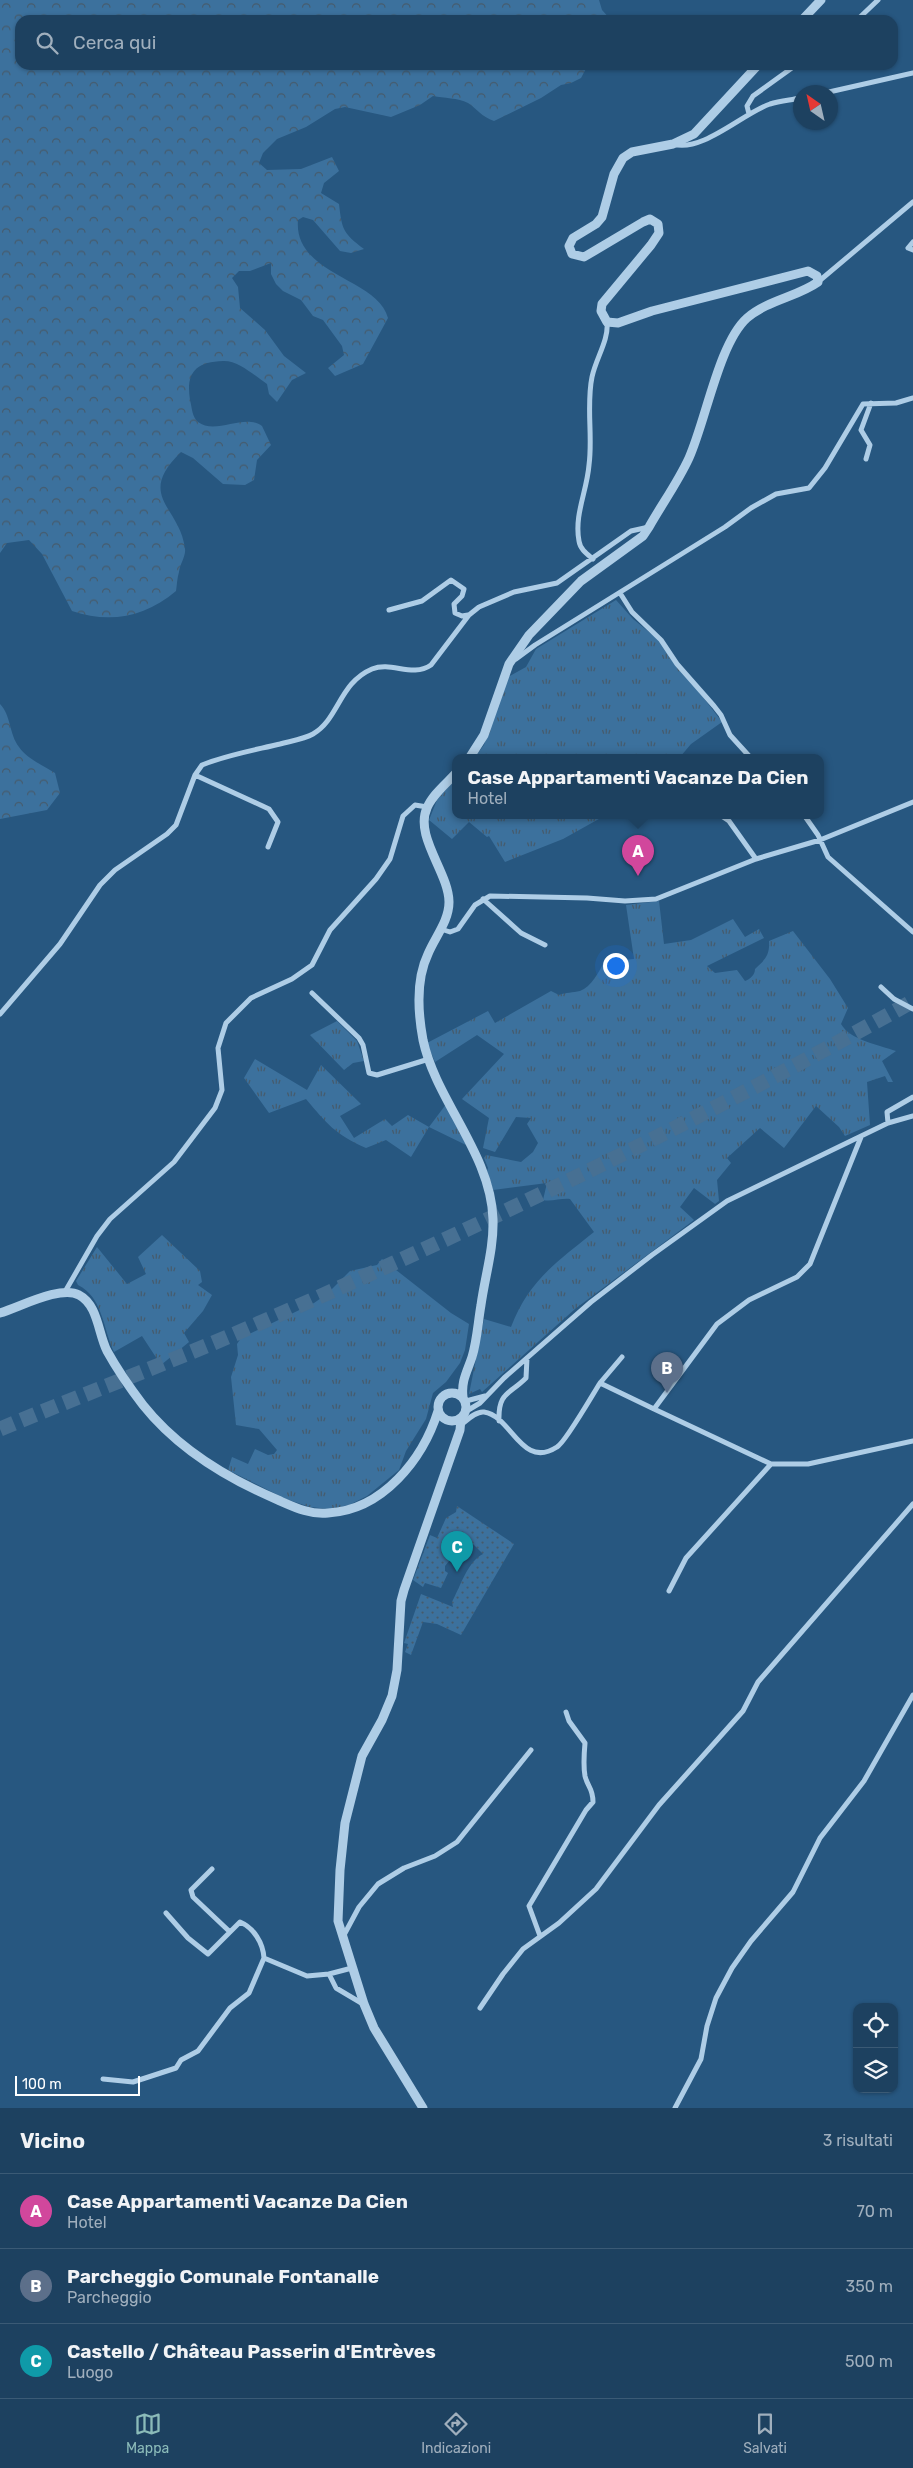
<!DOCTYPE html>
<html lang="it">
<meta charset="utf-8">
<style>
:root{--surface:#1d4160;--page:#254866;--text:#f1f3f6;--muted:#a0afbd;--line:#3b5a75;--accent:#8bbbb9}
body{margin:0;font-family:Rubik,sans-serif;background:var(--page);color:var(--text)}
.controls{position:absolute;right:15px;bottom:15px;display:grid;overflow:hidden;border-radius:10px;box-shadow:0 1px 4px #0004}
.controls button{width:45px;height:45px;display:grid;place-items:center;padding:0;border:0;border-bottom:1px solid var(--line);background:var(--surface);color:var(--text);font:25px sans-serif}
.compass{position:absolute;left:793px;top:85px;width:45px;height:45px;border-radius:50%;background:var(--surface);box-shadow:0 1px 4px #0004;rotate:326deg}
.scale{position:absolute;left:15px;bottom:12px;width:125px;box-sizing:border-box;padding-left:5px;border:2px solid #fff;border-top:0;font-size:14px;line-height:18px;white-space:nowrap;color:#fff;-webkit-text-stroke:4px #275780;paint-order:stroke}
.you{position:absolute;left:615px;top:965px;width:18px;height:18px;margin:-12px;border:4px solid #fff;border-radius:50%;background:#1a73e8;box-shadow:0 0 0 8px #1a73e833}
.badge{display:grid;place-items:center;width:32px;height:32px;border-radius:50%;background:var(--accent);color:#fff;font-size:16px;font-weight:700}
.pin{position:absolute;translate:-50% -41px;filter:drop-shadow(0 1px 2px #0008)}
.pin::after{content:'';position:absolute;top:26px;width:18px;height:15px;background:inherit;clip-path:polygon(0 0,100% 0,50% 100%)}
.popup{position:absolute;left:452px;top:754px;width:372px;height:65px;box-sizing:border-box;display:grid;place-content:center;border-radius:10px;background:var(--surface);filter:drop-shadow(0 1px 4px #0005);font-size:16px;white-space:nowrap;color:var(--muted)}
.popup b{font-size:19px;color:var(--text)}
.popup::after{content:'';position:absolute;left:50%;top:100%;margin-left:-10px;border:10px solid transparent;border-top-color:var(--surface)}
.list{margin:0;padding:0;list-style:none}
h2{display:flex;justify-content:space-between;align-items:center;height:65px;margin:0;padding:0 20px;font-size:21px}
h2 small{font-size:16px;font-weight:400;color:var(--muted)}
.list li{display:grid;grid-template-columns:32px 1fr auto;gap:15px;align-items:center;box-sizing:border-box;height:75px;padding:0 20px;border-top:1px solid var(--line)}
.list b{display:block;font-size:19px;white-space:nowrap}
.list p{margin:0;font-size:16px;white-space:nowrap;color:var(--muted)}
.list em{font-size:16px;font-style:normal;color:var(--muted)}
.icon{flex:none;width:28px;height:28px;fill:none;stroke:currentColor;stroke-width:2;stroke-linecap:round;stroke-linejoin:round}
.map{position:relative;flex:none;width:913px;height:2108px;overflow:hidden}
.search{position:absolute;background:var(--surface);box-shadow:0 1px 4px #0004;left:15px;right:15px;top:15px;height:55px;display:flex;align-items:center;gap:12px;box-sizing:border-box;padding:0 18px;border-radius:15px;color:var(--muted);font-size:19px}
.sheet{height:290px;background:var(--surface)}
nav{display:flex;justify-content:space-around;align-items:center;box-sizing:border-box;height:70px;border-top:1px solid var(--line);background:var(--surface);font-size:14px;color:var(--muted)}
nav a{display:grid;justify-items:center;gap:2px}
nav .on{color:var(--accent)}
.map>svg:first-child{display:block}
</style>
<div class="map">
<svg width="913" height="2108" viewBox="0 0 913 2108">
<defs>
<pattern id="grass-tufts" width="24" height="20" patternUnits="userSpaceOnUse" patternTransform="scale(1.25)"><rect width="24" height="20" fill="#3c719d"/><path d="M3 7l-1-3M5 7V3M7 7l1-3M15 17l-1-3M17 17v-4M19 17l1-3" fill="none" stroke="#465b6c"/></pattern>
<pattern id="forest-crowns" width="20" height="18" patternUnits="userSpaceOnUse" patternTransform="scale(1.25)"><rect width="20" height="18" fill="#3c719d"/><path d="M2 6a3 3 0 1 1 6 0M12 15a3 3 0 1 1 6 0" fill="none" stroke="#465b6c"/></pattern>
<pattern id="garden-dots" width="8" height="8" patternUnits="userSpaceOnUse" patternTransform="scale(1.25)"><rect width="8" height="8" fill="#3c719d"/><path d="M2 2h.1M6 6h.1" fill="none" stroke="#465b6c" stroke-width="1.8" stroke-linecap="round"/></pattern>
</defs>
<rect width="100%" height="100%" fill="#275780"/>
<path fill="url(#grass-tufts)" d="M 616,600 L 633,619 L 660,641 L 722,722 L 691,744 L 680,757 L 475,757 L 484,745 L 508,677 L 526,667 L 536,649 Z
M 455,779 L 456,815 L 606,815 L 563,839 L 505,862 L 489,836 L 487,837 L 469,822 L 452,839 L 429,820 L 437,800 Z
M 659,901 L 664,944 L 691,940 L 733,919 L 745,937 L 759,929 L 764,938 L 707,966 L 715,973 L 737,970 L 745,981 C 750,979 755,975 755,969 C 765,960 770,955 769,941 L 793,931 L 830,979 L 848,1008 L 841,1024 C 850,1040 879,1045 896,1051 L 882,1061 L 893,1082 L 888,1082 L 885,1076 L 867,1082 L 870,1125 L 845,1136 L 839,1127 L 816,1106 L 784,1148 L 760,1128 L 727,1158 L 731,1163 L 717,1180 L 719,1201 L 715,1204 L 694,1188 L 680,1207 L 694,1220 L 575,1309 L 482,1392 L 480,1389 L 469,1394 L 484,1319 L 511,1327 C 529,1280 557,1262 594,1232 L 570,1199 C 561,1198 551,1202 543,1200 L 547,1183 L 493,1190 L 487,1171 L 488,1168 L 484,1158 L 486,1155 L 521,1162 L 533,1152 L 538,1143 L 527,1124 L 531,1118 L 516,1117 L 495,1152 L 483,1148 L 489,1118 L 462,1099 L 504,1054 L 477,1035 L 435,1062 L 427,1043 L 488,1011 L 495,1023 L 551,991 L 559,995 C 566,992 573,993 580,991 C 591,987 599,972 604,962 L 634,959 L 626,905 Z
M 337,1021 L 357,1041 L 364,1061 L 353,1063 L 344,1070 L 310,1035 Z
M 255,1059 L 307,1090 L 321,1065 L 361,1104 L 340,1116 L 354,1138 L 385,1119 L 392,1126 L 408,1115 L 429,1127 L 447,1103 L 466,1145 L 429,1127 L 411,1157 L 386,1140 L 366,1148 C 335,1134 327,1124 306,1099 L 269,1113 L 244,1078 Z
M 162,1235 L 200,1271 L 202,1282 L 198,1285 L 212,1295 L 203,1311 L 184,1333 L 189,1342 L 161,1365 L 142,1336 L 114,1352 C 103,1329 103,1297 78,1285 L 76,1281 L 97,1247 L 127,1284 L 146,1274 L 138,1257 Z
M 382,1259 L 451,1313 L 469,1324 L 465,1350 L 460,1363 L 446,1382 L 433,1393 L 426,1419 L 406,1451 L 399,1470 L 367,1496 L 349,1505 L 330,1509 L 310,1507 L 286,1499 L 228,1470 L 232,1457 L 248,1464 L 255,1449 L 268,1455 L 274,1454 L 277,1450 L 259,1429 L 236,1425 L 231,1377 L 238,1355 L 237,1344 L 241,1338 L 314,1303 L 327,1294 L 350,1271 L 377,1265 Z"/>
<path fill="url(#forest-crowns)" d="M 0,0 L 599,0 L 602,10 L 611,20 L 20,20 L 20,65 L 588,65 L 581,78 L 571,83 L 561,85 L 541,98 L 494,121 C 482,117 477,109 468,103 C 458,98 444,98 433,96 L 420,105 L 391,117 L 345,107 L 335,109 L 306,127 L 277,139 L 263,153 L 259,163 L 267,170 L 301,169 L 332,157 L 339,171 L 324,183 L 321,193 L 339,204 C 342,230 343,233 364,249 L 351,253 L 340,251 L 313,220 L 303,217 L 298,220 C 293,275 378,278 388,318 L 363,364 L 335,376 L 328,368 L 344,355 L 342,346 L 323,320 L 313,316 L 301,300 L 283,291 L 276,284 L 271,274 L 271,263 L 250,271 L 239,271 L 232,278 L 238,287 L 240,308 L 265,330 L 284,356 L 306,373 L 292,380 L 277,402 L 269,394 L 267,384 C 255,376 238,360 223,361 C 194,362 186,374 190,400 C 192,408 192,417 198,422 C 212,433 235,420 251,422 C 255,422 259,424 262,426 L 271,445 L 257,460 L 254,480 L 245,485 L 223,484 L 193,458 L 181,452 C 135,497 180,506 185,549 C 186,556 180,564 179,572 C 177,578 177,585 176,591 C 145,617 110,624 72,611 L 42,554 L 29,540 L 7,543 L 0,553 Z
M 0,704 C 11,715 9,734 19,747 C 26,758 44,766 55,773 L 60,793 L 47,810 L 0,819 Z"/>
<path fill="url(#garden-dots)" d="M 457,1506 L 514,1544 L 461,1635 L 437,1624 L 423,1622 L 411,1655 L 405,1652 L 408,1644 L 404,1643 L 421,1594 L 453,1607 L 452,1602 C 460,1587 468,1561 483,1554 L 467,1538 L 457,1557 L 454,1555 L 445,1566 L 445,1571 L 448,1573 L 441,1588 L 425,1583 L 423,1587 L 413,1580 L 430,1535 L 437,1538 L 446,1518 L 456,1512 Z"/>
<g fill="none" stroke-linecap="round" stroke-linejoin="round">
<path stroke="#477093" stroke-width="15" stroke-dasharray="15 8" stroke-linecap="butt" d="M 0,1429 C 77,1397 154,1368 230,1336 C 463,1235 692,1125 913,1001"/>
<path stroke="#aecde6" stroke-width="5" d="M 857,20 L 878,0
M 829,92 L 913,73
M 749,114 L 747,106 L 753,96 L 796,65
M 673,144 C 702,153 743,113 770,104 C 780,101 791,100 800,98
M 913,242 L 908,248 L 913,250
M 818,282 L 913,202
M 866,459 L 870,445 L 861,430 L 871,403
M 593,559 C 587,554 580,549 579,541 C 574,515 587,491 589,465 C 593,436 586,406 592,377 C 596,358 609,340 607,322
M 620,593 L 632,612 L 661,640 L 677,664 L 714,706 L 721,715 L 730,735 L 750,757
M 389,610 L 422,601 L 451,580 L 464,589 L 462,596 L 454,604 L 455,613 L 462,616 L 468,615
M 516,659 L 535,645 L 725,527 L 751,508 L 776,494 L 809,488 L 825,468 L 863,404 L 896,403 L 913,398
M 195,775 L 269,809 L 278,822 L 268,847
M 720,815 L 729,821 L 756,859
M 804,815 L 818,835 L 828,857 L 913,932
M 483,899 L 521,933 L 545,945
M 441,929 L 450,932 L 458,929 L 475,905 L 490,896 L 587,898 L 625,901 L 656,899 L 756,859 L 820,840 L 913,802
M 881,987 L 894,999 L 913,1009
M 312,993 L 359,1038 L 363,1045 L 369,1073 L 377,1075 L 429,1059
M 0,1014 L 60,944 L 100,885 L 115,870 L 167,834 L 176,825 L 195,775 L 202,765 C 226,755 255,750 280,744 C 291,741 304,739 313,734 C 339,719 339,683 372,669 C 392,661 412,678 431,665 L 469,615 L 479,607 L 514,592 L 557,583 L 631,531 L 649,527
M 888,1123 L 887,1112 L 913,1097
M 861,1137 L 810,1264 L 797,1277 L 749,1300 L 717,1324 L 654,1409 L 771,1464 L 808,1464 L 913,1441
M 66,1290 L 97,1236 L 110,1219 L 174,1162 L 215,1108 L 222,1090 L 218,1048 L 226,1023 L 251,998 L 292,979 L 312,965 L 330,930 L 376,879 L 390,859 L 403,816 L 415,805 L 427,807
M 622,1357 L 600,1383 L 654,1409
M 466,1401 L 485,1396
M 465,1412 L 480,1403 L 504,1378 L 591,1302 L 652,1255 L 727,1201 L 888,1123 L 913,1116
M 499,1421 C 498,1392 509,1395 526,1378 L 527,1358
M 461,1425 C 467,1420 476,1411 484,1412 C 512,1416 521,1470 557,1447 C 565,1443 593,1394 600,1383
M 669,1591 L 686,1558 L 771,1464
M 212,1869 L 191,1890 L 193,1897 L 230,1932
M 166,1913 L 188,1938 L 208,1954 L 240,1922 C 254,1928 263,1943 264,1958 L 307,1976 L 329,1974 L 336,1988 L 363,2004
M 344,1935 L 359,1907 L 378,1884 L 404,1868 L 435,1856 L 457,1842 L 531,1750
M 540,1936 L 529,1906 L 586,1810 L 593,1802 C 593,1788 588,1788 585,1776 C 583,1765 584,1754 585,1743 L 569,1721 L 566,1712
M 329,1974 L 352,1968
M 480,2008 L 503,1974 L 523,1949 L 559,1923 L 596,1889 L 659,1805 L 743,1711 L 758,1682 L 913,1504
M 103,2079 L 133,2082 L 176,2068 L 181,2060 L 198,2051 L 230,2008 L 249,1993 L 264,1958
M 675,2108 L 701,2059 L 707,2026 L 716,1998 L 732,1968 L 751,1941 L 793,1892 L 820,1838 L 864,1781 L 913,1695"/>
<path stroke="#aecde6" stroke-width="9" d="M 802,20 L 821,0
M 470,757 L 484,735 L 509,664 L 529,635 L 581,581 L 643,536 L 649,527 C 662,504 678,482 689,458 C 706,420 719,343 747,318 C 768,300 797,297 818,282 L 817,276 L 808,271 L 652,311 L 618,323 L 607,322 L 601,311 L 602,304 L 651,245 L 659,233 L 658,224 L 650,219 L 643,222 L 584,257 L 572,254 L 569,246 L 573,238 L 596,224 L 602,217 L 614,174 L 623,158 L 632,152 L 673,144 L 694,134 L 758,65
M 456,773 C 446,784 432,795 427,808 C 414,836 449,873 449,902 C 449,921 435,937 428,954 C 416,979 418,1013 423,1040 C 436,1101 491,1154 493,1219 C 494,1248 485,1276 481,1305 C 478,1322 477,1341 472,1357 C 467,1372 461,1381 463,1397
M 0,1313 C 20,1307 61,1285 79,1295 C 98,1305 98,1333 107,1351 C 117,1369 130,1388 143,1405 C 178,1449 226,1478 278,1500 C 294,1507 310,1515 328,1513 C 383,1510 423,1459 438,1411
M438 1407a14 14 0 1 1 28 0a14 14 0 1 1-28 0Z
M 423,2108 L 374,2028 L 364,2004 L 338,1921 L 340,1870 L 345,1823 L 362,1756 L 382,1720 L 392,1696 L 397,1670 L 401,1601 L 404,1590 L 460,1430 L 461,1418"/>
</g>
</svg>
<div class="controls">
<button><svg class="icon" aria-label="locate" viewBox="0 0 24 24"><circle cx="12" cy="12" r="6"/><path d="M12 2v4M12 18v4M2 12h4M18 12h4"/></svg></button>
<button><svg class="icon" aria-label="layers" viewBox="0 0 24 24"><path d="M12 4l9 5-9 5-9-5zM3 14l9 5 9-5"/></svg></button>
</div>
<svg class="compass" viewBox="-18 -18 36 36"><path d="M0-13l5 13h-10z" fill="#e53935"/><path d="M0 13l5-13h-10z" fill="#a0afbd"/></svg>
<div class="scale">100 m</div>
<div class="you"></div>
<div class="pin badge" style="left:638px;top:876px;background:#d1479c">A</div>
<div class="popup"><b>Case Appartamenti Vacanze Da Cien</b>Hotel</div>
<div class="pin badge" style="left:667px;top:1393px;background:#5c6f8a">B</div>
<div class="pin badge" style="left:457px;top:1572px;background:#0f9aa8">C</div>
<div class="search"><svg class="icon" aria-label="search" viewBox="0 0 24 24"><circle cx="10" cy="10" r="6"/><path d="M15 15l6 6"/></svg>Cerca qui</div>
</div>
<section class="sheet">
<h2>Vicino<small>3 risultati</small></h2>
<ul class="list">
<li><span class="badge" style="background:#d1479c">A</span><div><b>Case Appartamenti Vacanze Da Cien</b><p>Hotel</p></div><em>70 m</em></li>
<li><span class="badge" style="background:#5c6f8a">B</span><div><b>Parcheggio Comunale Fontanalle</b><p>Parcheggio</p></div><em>350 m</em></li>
<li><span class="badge" style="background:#0f9aa8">C</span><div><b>Castello / Château Passerin d'Entrèves</b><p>Luogo</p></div><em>500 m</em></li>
</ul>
</section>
<nav>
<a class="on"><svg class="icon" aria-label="map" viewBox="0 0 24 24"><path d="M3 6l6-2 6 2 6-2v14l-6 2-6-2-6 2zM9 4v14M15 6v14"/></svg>Mappa</a>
<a><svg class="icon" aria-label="directions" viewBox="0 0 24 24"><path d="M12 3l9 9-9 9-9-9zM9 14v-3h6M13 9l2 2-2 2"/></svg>Indicazioni</a>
<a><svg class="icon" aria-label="saved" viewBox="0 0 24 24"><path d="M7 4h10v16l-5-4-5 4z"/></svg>Salvati</a>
</nav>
